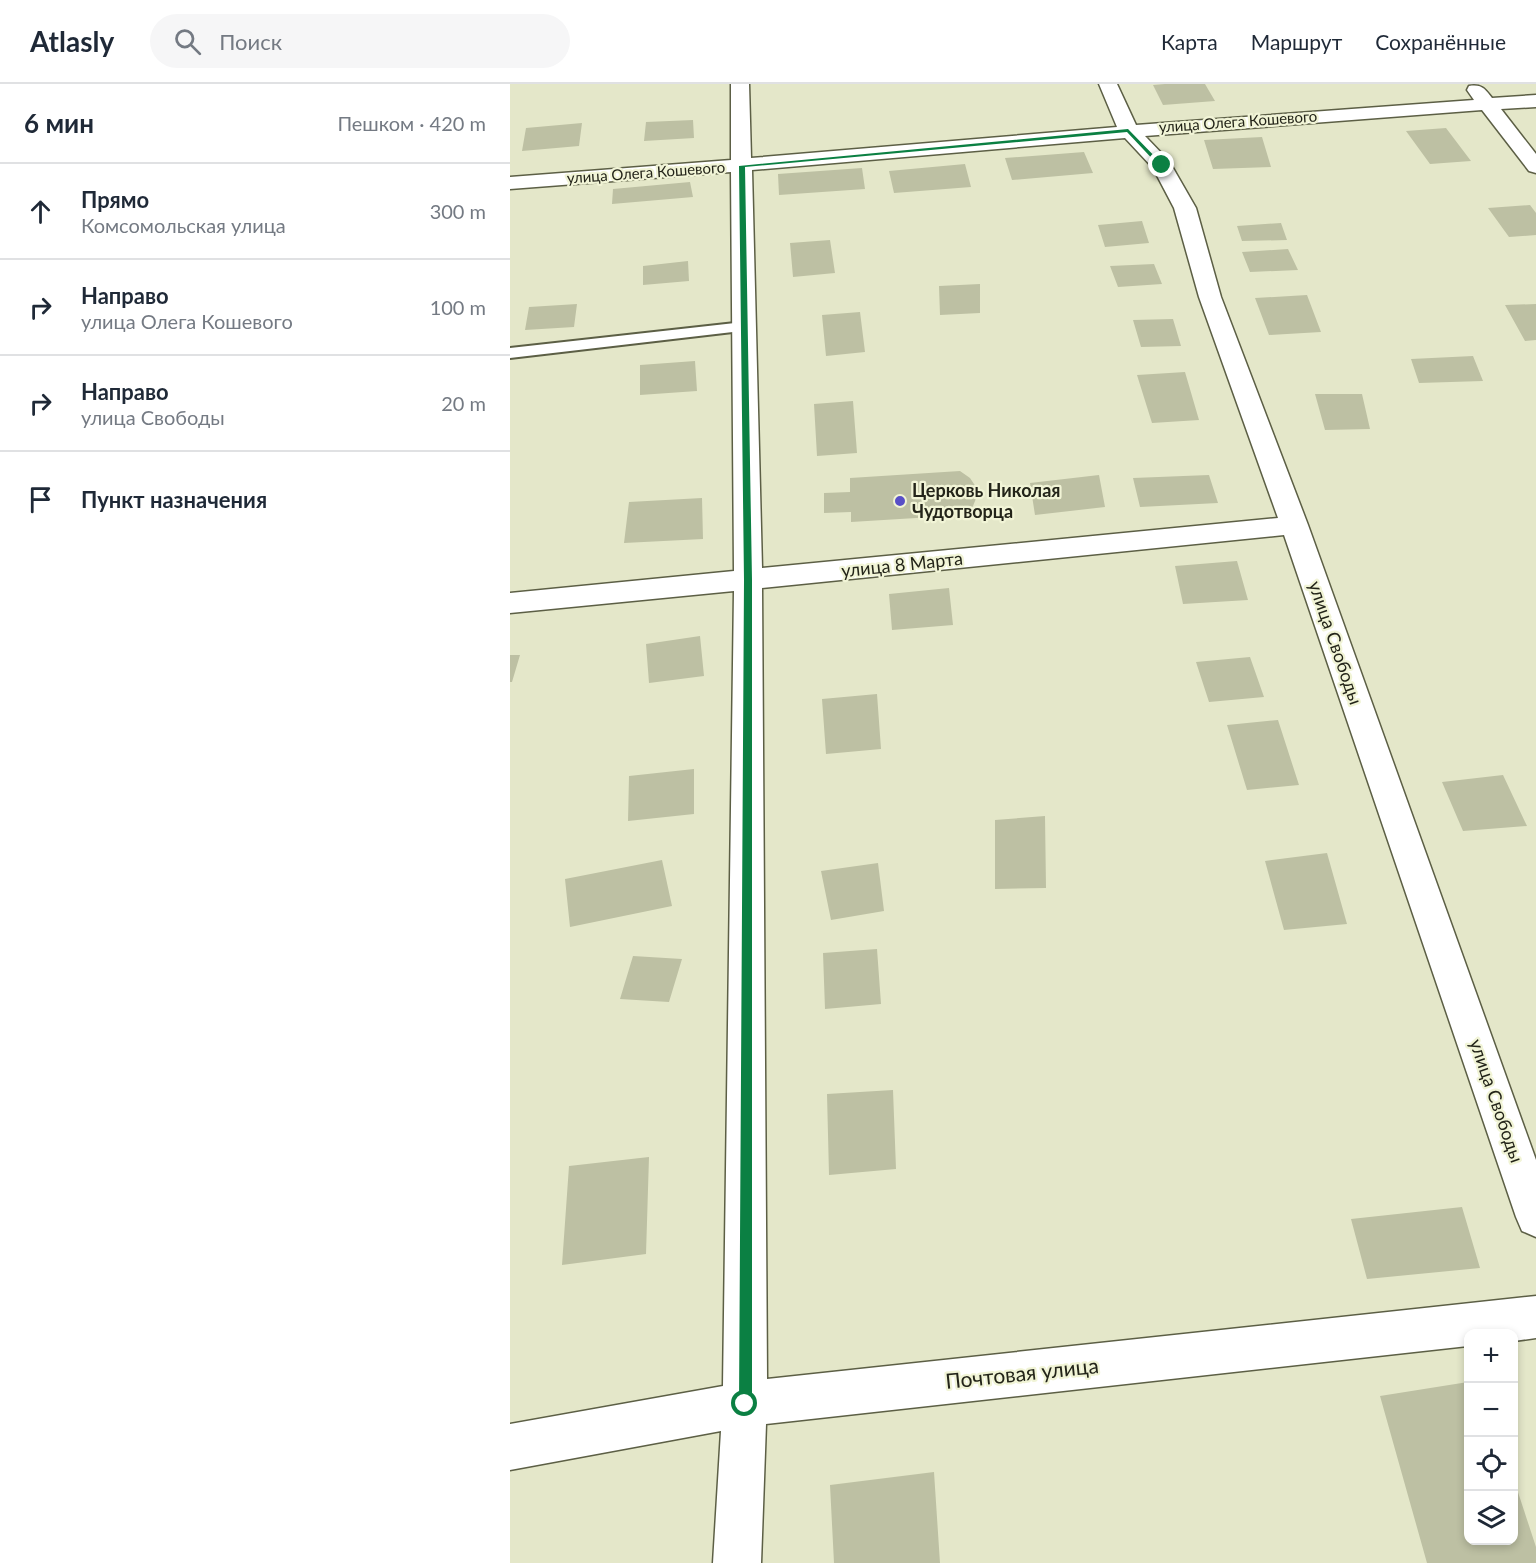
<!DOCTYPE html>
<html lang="ru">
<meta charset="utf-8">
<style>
:root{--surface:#fff;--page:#f6f6f7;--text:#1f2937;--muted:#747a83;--line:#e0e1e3}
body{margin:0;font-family:Lato,sans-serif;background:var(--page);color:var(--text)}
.controls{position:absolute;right:18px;bottom:18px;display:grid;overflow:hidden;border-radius:12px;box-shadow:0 3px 9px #0003}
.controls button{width:54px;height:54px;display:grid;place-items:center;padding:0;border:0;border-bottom:2px solid var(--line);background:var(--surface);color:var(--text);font:30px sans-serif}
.stop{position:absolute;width:18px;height:18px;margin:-14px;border:4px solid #0b8043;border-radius:50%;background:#fff}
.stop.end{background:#0b8043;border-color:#fff;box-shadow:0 2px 6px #0008}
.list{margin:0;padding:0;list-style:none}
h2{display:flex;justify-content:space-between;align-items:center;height:78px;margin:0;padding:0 24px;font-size:26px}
h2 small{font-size:20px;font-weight:400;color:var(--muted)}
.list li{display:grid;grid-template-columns:39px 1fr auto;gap:18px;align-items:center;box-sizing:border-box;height:96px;padding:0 24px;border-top:2px solid var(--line)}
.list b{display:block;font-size:22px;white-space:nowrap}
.list p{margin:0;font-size:20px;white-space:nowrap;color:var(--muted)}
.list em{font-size:20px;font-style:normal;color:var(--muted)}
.icon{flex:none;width:33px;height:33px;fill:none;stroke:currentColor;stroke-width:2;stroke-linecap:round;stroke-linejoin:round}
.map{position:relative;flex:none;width:1026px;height:1479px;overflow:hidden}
header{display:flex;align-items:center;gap:36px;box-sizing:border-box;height:84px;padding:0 30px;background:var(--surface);border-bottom:2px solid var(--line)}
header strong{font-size:28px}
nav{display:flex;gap:33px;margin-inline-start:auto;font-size:21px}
.search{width:420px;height:54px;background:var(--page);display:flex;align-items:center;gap:15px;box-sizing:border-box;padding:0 21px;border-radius:33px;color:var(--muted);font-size:22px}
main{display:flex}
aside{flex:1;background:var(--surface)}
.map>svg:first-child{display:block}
</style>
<header>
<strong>Atlasly</strong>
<div class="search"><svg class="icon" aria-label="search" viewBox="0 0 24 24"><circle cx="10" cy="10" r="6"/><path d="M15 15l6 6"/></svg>Поиск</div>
<nav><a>Карта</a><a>Маршрут</a><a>Сохранённые</a></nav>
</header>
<main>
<aside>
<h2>6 мин<small>Пешком · 420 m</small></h2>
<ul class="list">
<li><svg class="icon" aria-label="ahead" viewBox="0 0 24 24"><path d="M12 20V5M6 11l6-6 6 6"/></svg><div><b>Прямо</b><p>Комсомольская улица</p></div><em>300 m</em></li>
<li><svg class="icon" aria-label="right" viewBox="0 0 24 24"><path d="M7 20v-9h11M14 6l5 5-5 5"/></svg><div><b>Направо</b><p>улица Олега Кошевого</p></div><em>100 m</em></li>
<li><svg class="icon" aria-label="right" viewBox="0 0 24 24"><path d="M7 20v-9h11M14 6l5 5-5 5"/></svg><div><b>Направо</b><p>улица Свободы</p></div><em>20 m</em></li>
<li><svg class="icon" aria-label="arrive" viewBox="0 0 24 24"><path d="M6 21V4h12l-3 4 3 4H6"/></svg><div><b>Пункт назначения</b></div></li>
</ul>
</aside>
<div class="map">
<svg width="1026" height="1479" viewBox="0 0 1026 1479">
<rect width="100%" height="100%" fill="#e4e7c9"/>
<path fill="#bdc0a3" d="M 655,0 L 695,0 L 705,17 L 653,21 L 643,1 Z
M 183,36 L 184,54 L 134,57 L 136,38 Z
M 72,39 L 69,62 L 12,67 L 16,44 Z
M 936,44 L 961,77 L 920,80 L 896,47 Z
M 752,53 L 761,83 L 703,85 L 694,56 Z
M 574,68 L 583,89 L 502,96 L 495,74 Z
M 455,80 L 461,103 L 384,109 L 379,87 Z
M 352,84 L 355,105 L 269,111 L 268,90 Z
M 180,98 L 183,113 L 102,120 L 103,105 Z
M 1020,121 L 1026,129 L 1026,151 L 999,153 L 978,124 Z
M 632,137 L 639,159 L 595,163 L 588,141 Z
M 771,139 L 777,156 L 732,157 L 727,142 Z
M 320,156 L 325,189 L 283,193 L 280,159 Z
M 778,165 L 788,186 L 740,188 L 732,168 Z
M 178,177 L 179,197 L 133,201 L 133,182 Z
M 644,180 L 652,200 L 608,203 L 600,182 Z
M 470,200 L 470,229 L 430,231 L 429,202 Z
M 797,211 L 811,248 L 759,251 L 745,214 Z
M 67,220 L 64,243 L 15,246 L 19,223 Z
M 1026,220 L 1026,256 L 1015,257 L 995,221 Z
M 350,228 L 355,268 L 316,272 L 312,231 Z
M 663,235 L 671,262 L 631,263 L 623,236 Z
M 963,272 L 973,297 L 909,299 L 901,275 Z
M 185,277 L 187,307 L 130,311 L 130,281 Z
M 675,288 L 689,336 L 642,339 L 627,291 Z
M 805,310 L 852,310 L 860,345 L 815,346 Z
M 343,317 L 347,369 L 307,372 L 304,320 Z
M 450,387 L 460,394 L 466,403 L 467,412 L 463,422 L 455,431 L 341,438 L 341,428 L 314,429 L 314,409 L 340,408 L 340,394 Z
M 589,391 L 595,423 L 525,431 L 520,399 Z
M 699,391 L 708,419 L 630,423 L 623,394 Z
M 192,414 L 193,455 L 114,459 L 119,418 Z
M 727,477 L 738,516 L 673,520 L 665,482 Z
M 439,504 L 443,541 L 382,546 L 379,510 Z
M 190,552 L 194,592 L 139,599 L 136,560 Z
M 0,571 L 10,571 L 2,598 L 0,598 Z
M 740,573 L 754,613 L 699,618 L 686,578 Z
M 367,610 L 371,665 L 316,670 L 312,615 Z
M 768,636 L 789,701 L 737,706 L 717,641 Z
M 184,685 L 184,730 L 118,737 L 119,692 Z
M 993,691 L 1017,742 L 953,747 L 932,698 Z
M 535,732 L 536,804 L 485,805 L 485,736 Z
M 817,769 L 837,840 L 774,846 L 755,777 Z
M 152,776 L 162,822 L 60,843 L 55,795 Z
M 368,779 L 374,827 L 321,836 L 311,787 Z
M 367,865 L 371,920 L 315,925 L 313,869 Z
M 123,872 L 172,875 L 159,918 L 110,915 Z
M 383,1006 L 386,1085 L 319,1091 L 317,1010 Z
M 139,1073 L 136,1170 L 52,1181 L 59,1082 Z
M 952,1123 L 970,1184 L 857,1195 L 841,1135 Z
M 958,1298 L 958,1456 L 1004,1456 L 1004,1396 L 1026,1463 L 1026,1479 L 917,1479 L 870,1312 Z
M 424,1388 L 430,1479 L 324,1479 L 320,1401 Z"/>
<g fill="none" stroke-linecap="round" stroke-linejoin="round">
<defs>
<path id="lane" d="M 234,238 L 242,243 L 240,246 L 0,274 L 0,264 Z"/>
<path id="street" d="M 221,0 L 239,0 L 241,74 L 607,43 L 589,0 L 607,0 L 626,41 L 964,16 L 957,6 L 959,2 C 972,0 975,5 982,14 L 1026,11 L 1026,23 L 991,25 L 1026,70 L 1026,89 L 1019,87 L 972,26 L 635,52 L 659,77 L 686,124 L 711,213 L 798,441 L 1026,1076 L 1026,1153 L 1012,1147 L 1006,1133 L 774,451 L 252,504 L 257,1295 L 1026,1212 L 1026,1254 L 1004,1257 L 1004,1250 L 958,1250 L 958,1262 L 256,1340 L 251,1479 L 203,1479 L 211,1347 L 0,1386 L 0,1340 L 213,1302 L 224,507 L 0,529 L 0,509 L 224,487 L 221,88 L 0,105 L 0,93 L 221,76 ZM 615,54 L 643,84 L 664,124 L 689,213 L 768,434 L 252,484 L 242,86 Z"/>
</defs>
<use href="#lane" stroke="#5c5f45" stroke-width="4"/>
<use href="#street" stroke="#5c5f45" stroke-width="3"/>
<use href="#lane" fill="#fff" fill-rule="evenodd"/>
<use href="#street" fill="#fff" fill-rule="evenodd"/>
</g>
<path fill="#0b8043" d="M 618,45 L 655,83 L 650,83 L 617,48 L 235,83 L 242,496 L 242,1320 L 240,1325 L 235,1327 L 231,1325 L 229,1320 L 234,496 L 229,82 Z"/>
<circle fill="#584fc7" stroke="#f1f4d6" stroke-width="2" cx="390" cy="417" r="6"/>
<g text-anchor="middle" stroke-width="4.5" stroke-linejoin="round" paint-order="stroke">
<g font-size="15" fill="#232419" stroke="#f1f4d6">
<text transform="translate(728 38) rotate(-4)" y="5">улица Олега Кошевого</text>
<text transform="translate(136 89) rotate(-4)" y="5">улица Олега Кошевого</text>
</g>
<g font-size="18" font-weight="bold" fill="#232419" stroke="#f1f4d6" text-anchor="start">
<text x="402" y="413">Церковь Николая<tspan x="402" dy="21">Чудотворца</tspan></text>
</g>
<g font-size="18" fill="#232419" stroke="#f1f4d6">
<text transform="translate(392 481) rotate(-6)" y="6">улица 8 Марта</text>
<text transform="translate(825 559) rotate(71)" y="6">улица Свободы</text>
<text transform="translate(986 1017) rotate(71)" y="6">улица Свободы</text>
</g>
<g font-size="21" fill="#232419" stroke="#f1f4d6">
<text transform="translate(512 1290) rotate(-6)" y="7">Почтовая улица</text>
</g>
</g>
</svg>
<div class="controls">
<button>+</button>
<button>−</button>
<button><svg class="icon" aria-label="locate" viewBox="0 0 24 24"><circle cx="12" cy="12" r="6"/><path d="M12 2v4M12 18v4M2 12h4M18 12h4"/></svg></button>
<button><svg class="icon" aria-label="layers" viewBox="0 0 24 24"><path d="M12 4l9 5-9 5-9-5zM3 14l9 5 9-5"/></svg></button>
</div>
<div class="stop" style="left:235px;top:1320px"></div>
<div class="stop end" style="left:652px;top:81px"></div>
</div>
</main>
